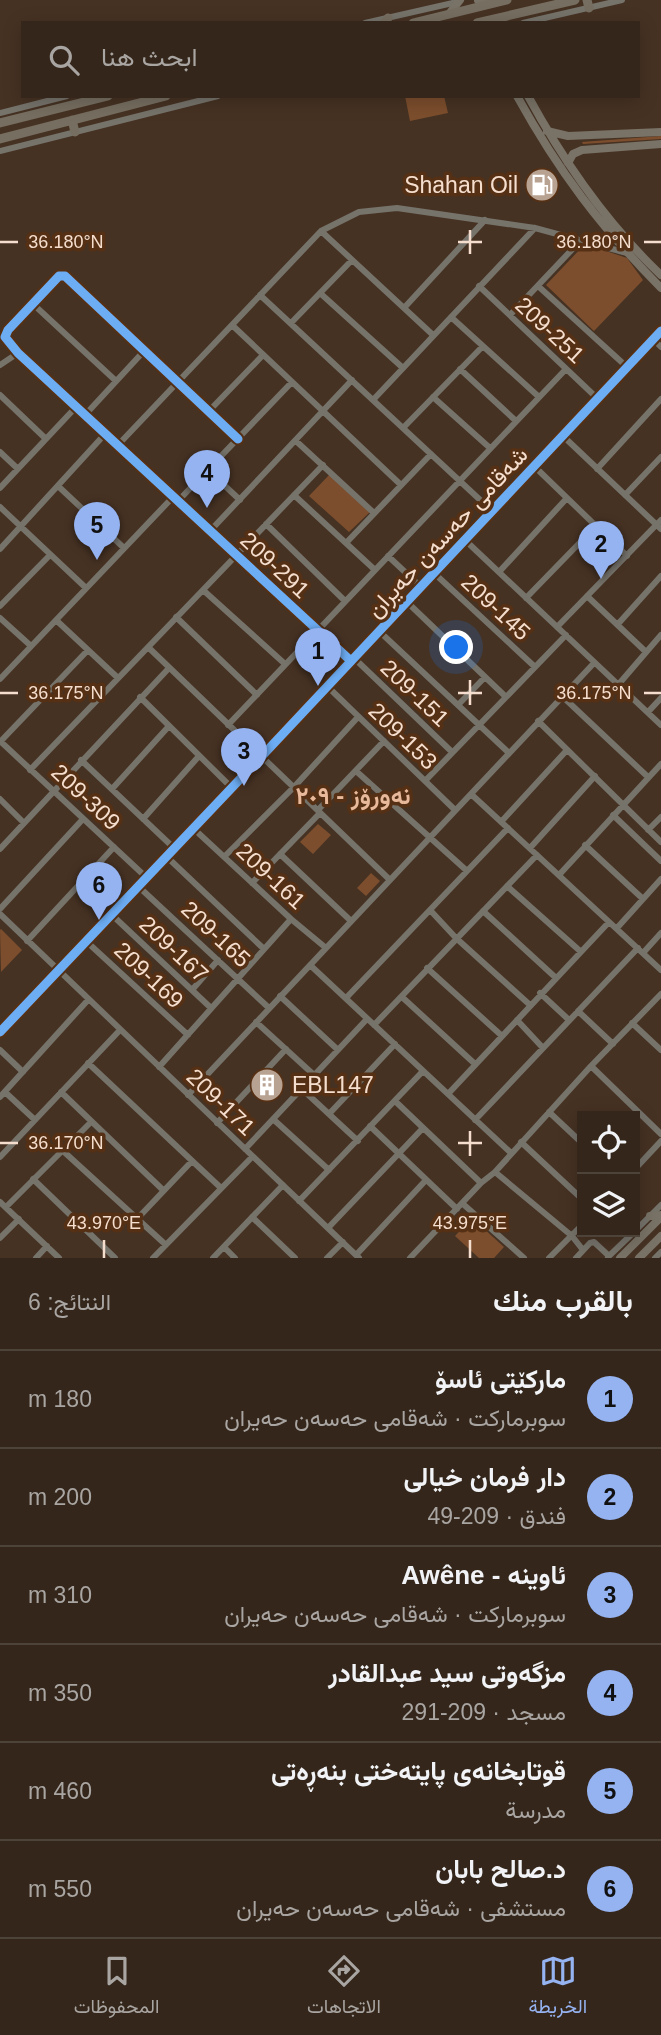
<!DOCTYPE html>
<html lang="ar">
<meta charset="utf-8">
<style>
:root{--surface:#34261a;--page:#3f3227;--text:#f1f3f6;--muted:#a9a5a2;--line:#4e4339;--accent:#95b2f1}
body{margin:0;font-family:Arial,Vazirmatn,sans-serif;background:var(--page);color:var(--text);direction:rtl}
.controls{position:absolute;right:21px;bottom:21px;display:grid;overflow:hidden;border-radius:0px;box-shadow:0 4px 18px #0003}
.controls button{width:63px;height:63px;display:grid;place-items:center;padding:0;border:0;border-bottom:2px solid var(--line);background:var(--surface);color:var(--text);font:35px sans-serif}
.you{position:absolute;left:457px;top:648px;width:24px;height:24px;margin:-18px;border:5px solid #fff;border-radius:50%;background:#1a73e8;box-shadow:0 0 0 10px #1a73e833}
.badge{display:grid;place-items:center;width:46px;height:46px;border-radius:50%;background:var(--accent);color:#111;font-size:23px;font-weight:700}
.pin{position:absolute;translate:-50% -58px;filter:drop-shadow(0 2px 4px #0008)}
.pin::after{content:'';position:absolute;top:37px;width:24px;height:21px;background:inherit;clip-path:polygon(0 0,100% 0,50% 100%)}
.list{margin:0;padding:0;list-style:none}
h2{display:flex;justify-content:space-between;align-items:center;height:91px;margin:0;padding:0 28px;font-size:30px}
h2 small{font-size:23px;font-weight:400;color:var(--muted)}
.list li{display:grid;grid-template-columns:46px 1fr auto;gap:21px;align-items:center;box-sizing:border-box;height:98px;padding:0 28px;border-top:2px solid var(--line)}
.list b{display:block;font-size:26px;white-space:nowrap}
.list p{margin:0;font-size:23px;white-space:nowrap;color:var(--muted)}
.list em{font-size:23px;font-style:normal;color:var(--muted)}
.icon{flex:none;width:38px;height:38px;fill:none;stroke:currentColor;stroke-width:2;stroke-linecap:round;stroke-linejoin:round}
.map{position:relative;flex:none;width:661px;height:1258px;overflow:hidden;direction:ltr}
.search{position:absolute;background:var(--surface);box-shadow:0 4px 18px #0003;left:21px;right:21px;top:21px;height:77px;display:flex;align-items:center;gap:18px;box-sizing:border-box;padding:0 24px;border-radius:0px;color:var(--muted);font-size:26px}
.sheet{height:679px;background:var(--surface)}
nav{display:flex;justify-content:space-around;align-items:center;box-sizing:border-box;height:98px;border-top:2px solid var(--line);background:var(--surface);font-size:19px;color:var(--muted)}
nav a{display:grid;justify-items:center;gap:4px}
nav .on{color:var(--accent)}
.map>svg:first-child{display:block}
</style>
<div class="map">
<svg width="661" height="1258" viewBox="0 0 661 1258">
<rect width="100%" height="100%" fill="#463223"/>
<path fill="#7c4e2d" d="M 405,96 L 444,96 L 448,113 L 410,121 Z
M 661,136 L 661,139 L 583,144 L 582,142 Z
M 585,244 L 627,258 L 643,280 L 594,331 L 546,285 Z
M 330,474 L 370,512 L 349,532 L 309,496 Z
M 318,824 L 331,835 L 313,854 L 300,842 Z
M 371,873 L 380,881 L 366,896 L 357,888 Z
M 1,929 L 22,950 L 1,972 L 0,930 Z
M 472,1218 L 504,1247 L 494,1258 L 479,1258 L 455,1236 Z"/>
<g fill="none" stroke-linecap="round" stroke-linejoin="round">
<path stroke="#76736b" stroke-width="6" d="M 365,23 L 457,2
M 523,23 L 622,0
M 0,113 L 67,96
M 0,151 L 218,96
M 321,231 L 433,335
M 479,286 L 598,399
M 538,286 L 627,367
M 320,293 L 403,368
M 260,295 L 492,511
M 33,304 L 116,381
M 404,308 L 485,220
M 510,315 L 581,240
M 451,317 L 539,397
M 291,323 L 352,260
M 232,325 L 401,485
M 653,339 L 661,347
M 0,365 L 18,353
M 460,369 L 516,421
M 0,395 L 46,439
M 433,397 L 490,448
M 373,400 L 535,228
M 208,412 L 263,355
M 85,415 L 144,351
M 403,428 L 483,346
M 563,436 L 661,529
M 238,439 L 65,276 L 59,276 L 8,330 L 5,337 L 18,353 L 351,661
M 296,441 L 374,513
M 118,445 L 321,231 L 359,212 L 397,208 L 535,228 L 627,253
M 0,452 L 18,469
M 534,466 L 627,556
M 597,469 L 661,399
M 208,470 L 240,500
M 58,486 L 124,548
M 0,488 L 76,407
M 294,495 L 375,570
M 625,495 L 661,457
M 178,501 L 292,382
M 0,507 L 86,588
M 266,524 L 345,601
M 210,531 L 352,380
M 466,541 L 661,725
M 346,543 L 431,454
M 0,549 L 105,434
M 388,556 L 421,587
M 499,572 L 567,498
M 434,573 L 535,667
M 203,590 L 285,664
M 587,596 L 646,652
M 526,598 L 596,526
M 407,602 L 506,697
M 0,606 L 50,555
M 176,617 L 257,695
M 0,618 L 31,646
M 56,620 L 118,678
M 618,624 L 661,576
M 557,627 L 661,520
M 380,632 L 509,753
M 148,647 L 390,880
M 354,658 L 452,752
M 0,679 L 173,497
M 618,685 L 661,635
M 328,687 L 455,810
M 562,696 L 648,777
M 140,697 L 232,788
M 458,705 L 485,677
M 648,712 L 661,698
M 538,721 L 661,842
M 228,725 L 566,369
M 0,741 L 147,878
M 0,742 L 88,650
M 81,760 L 175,849
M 30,770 L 323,465
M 356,771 L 466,870
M 425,781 L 566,635
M 112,789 L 169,726
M 471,794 L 661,970
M 0,799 L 24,823
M 318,810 L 384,741
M 613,815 L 661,861
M 143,819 L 199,756
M 501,822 L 567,750
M 194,829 L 291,919 L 326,948
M 648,830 L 661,817
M 585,845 L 643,899
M 530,848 L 595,776
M 0,849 L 169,668
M 280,854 L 351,921
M 167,857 L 264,949
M 224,857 L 294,787 L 358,717
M 559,875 L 661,764
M 252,883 L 320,813
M 507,886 L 580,951
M 139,887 L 269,1008
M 0,909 L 83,819
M 430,910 L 456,938 L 530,1005
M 483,911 L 556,978
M 0,914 L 359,1258
M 112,915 L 211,1008
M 617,928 L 661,879
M 27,941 L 114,847
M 87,942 L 188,1035
M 643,953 L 661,933
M 310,965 L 510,1152
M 427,968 L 502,1036
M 192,990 L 218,960
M 540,993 L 569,1020
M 280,996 L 338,1050
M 402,997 L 475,1064
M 346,998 L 508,828
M 578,1011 L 613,1044
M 517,1020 L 543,1048
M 256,1022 L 314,1075
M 632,1023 L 661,1050
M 374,1025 L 537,855
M 0,1032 L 262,756 L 661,331
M 0,1050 L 23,1072
M 88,1063 L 221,1188
M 591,1066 L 661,1134
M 159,1067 L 291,919
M 302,1089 L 358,1141
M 5,1092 L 35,1120
M 61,1092 L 163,1190
M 448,1094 L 609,922
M 188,1095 L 594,663
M 0,1097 L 88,1000
M 395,1101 L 481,1183
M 549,1112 L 582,1143
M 329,1114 L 395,1044
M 273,1119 L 329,1170
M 475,1120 L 638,948
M 217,1123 L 286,1049
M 370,1126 L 457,1209
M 521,1142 L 582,1199
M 245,1149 L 367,1019
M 62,1150 L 166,1245
M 0,1157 L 120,1030
M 635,1169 L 661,1141
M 495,1172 L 572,1236 L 583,1250
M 33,1179 L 115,1258
M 299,1201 L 423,1071
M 0,1202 L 59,1258
M 463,1204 L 524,1258
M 6,1207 L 91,1122
M 252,1217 L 295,1258
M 137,1219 L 192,1161
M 328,1228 L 423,1128
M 635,1231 L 661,1205
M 0,1238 L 19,1219
M 224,1247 L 235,1258
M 356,1255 L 426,1180
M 608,1257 L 634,1232
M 36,1258 L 47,1246
M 153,1258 L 252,1157
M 213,1258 L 283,1185
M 327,1258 L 343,1242
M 410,1258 L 481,1183 L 495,1172 L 591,1066 L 661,994
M 549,1258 L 582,1225
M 576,1258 L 590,1243 L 594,1242 L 609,1256
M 655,1258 L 661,1252"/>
<path stroke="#797266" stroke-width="8" d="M 478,0 L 492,3
M 449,14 L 460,0
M 517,96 C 559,172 600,226 661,288
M 528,96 C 564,162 606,223 661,275
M 547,131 L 568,136 L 661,132
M 568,163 L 573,154 L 582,150 L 661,144
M 650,1216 L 661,1215
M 620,1258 L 661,1217
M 639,1258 L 661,1236"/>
<path stroke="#766e60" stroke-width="9" d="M 587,0 L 589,8
M 384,23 L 388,18
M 413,23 L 507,0
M 477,23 L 575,0
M 72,120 L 75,132
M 0,123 L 108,96
M 0,139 L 166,96"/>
<defs>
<path id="cycleway" d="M 238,439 L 65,276 L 59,276 L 8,330 L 5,337 L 18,353 L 351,661
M 0,1032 L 262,756 L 661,331"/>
</defs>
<use href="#cycleway" stroke="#553014" stroke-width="13"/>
<use href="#cycleway" stroke="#6dadf4" stroke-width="9"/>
</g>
<path fill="none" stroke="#f6dece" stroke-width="2.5" d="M 470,230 L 470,254M 0,242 L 18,242M 458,242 L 482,242M 644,242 L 661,242M 470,680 L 470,705M 0,693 L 18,693M 458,693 L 482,693M 644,693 L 661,693M 470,1131 L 470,1156M 0,1143 L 18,1143M 458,1143 L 482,1143M 104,1240 L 104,1258M 470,1240 L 470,1258"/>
<defs>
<symbol id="fuel-disc" viewBox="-11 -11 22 22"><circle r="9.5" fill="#b8a292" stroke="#553014"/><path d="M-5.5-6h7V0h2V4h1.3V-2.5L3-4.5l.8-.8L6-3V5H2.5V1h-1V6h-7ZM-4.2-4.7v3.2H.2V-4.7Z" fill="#fff"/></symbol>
<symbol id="building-disc" viewBox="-11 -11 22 22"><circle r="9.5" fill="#b8a292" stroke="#553014"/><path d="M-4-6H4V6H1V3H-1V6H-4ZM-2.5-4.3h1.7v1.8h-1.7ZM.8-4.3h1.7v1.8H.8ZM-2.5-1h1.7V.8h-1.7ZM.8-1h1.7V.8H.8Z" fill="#fff"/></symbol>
</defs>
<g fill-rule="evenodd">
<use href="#fuel-disc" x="523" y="166" width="38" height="38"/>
<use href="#building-disc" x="248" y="1066" width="38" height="38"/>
</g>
<g text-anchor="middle" stroke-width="7" stroke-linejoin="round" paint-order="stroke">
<g font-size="23" fill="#f6dece" stroke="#553014" text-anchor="end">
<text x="518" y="193">Shahan Oil</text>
<text x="292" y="1093" text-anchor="start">EBL147</text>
</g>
<g font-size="23" fill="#f6dece" stroke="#553014">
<text transform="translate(550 330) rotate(43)" y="8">209-251</text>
<text transform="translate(447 532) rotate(-47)" y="8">شەقامی حەسەن حەیران</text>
<text transform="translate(275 565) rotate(43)" y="8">209-291</text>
<text transform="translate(496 607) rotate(43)" y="8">209-145</text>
<text transform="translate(415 693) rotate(44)" y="8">209-151</text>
<text transform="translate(403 736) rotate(44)" y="8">209-153</text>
<text transform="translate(86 797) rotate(43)" y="8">209-309</text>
<text transform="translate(271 876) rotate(43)" y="8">209-161</text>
<text transform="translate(216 934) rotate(43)" y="8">209-165</text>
<text transform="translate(174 949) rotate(43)" y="8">209-167</text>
<text transform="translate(149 975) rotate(43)" y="8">209-169</text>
<text transform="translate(221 1102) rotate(44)" y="8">209-171</text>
</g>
<g font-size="24" font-weight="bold" fill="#e8b99b" stroke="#553014">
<text x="353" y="804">نەورۆز - ٢٠٩</text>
</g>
</g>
<g font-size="18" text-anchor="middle" fill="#f6dece" stroke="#553014" stroke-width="7" stroke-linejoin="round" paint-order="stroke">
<text x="66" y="248">36.180°N</text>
<text x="594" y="248">36.180°N</text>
<text x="66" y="699">36.175°N</text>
<text x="594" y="699">36.175°N</text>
<text x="66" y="1149">36.170°N</text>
<text x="104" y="1229">43.970°E</text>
<text x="470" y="1229">43.975°E</text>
</g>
</svg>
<div class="controls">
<button><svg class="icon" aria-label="locate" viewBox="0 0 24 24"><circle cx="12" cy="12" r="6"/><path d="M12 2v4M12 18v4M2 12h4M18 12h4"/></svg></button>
<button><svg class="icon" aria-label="layers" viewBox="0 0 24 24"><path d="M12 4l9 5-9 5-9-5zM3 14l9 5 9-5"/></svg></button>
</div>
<div class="you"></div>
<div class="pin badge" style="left:318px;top:686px">1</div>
<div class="pin badge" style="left:601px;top:579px">2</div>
<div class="pin badge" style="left:244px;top:786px">3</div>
<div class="pin badge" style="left:207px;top:508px">4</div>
<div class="pin badge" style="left:97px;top:560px">5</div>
<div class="pin badge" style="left:99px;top:920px">6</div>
<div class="search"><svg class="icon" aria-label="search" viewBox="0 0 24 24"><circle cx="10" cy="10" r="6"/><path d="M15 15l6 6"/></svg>ابحث هنا</div>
</div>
<section class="sheet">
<h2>بالقرب منك<small>النتائج: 6</small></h2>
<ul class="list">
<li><span class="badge">1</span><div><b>مارکێتی ئاسۆ</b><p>سوبرماركت · شەقامی حەسەن حەیران</p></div><em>180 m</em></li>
<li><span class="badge">2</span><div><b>دار فرمان خیالی</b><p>فندق · 209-49</p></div><em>200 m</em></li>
<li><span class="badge">3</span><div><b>ئاوینە - Awêne</b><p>سوبرماركت · شەقامی حەسەن حەیران</p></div><em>310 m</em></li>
<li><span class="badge">4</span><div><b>مزگەوتی سید عبدالقادر</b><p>مسجد · 209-291</p></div><em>350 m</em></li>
<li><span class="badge">5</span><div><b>قوتابخانەی پایتەختی بنەڕەتی</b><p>مدرسة</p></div><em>460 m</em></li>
<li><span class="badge">6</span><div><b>د.صالح بابان</b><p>مستشفى · شەقامی حەسەن حەیران</p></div><em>550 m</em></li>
</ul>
</section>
<nav>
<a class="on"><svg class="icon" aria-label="map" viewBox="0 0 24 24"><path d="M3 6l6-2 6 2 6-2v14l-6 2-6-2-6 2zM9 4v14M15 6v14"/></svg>الخريطة</a>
<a><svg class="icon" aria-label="directions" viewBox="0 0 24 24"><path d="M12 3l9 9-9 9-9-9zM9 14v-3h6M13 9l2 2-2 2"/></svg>الاتجاهات</a>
<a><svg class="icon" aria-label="saved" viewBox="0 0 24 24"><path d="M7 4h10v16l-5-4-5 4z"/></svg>المحفوظات</a>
</nav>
